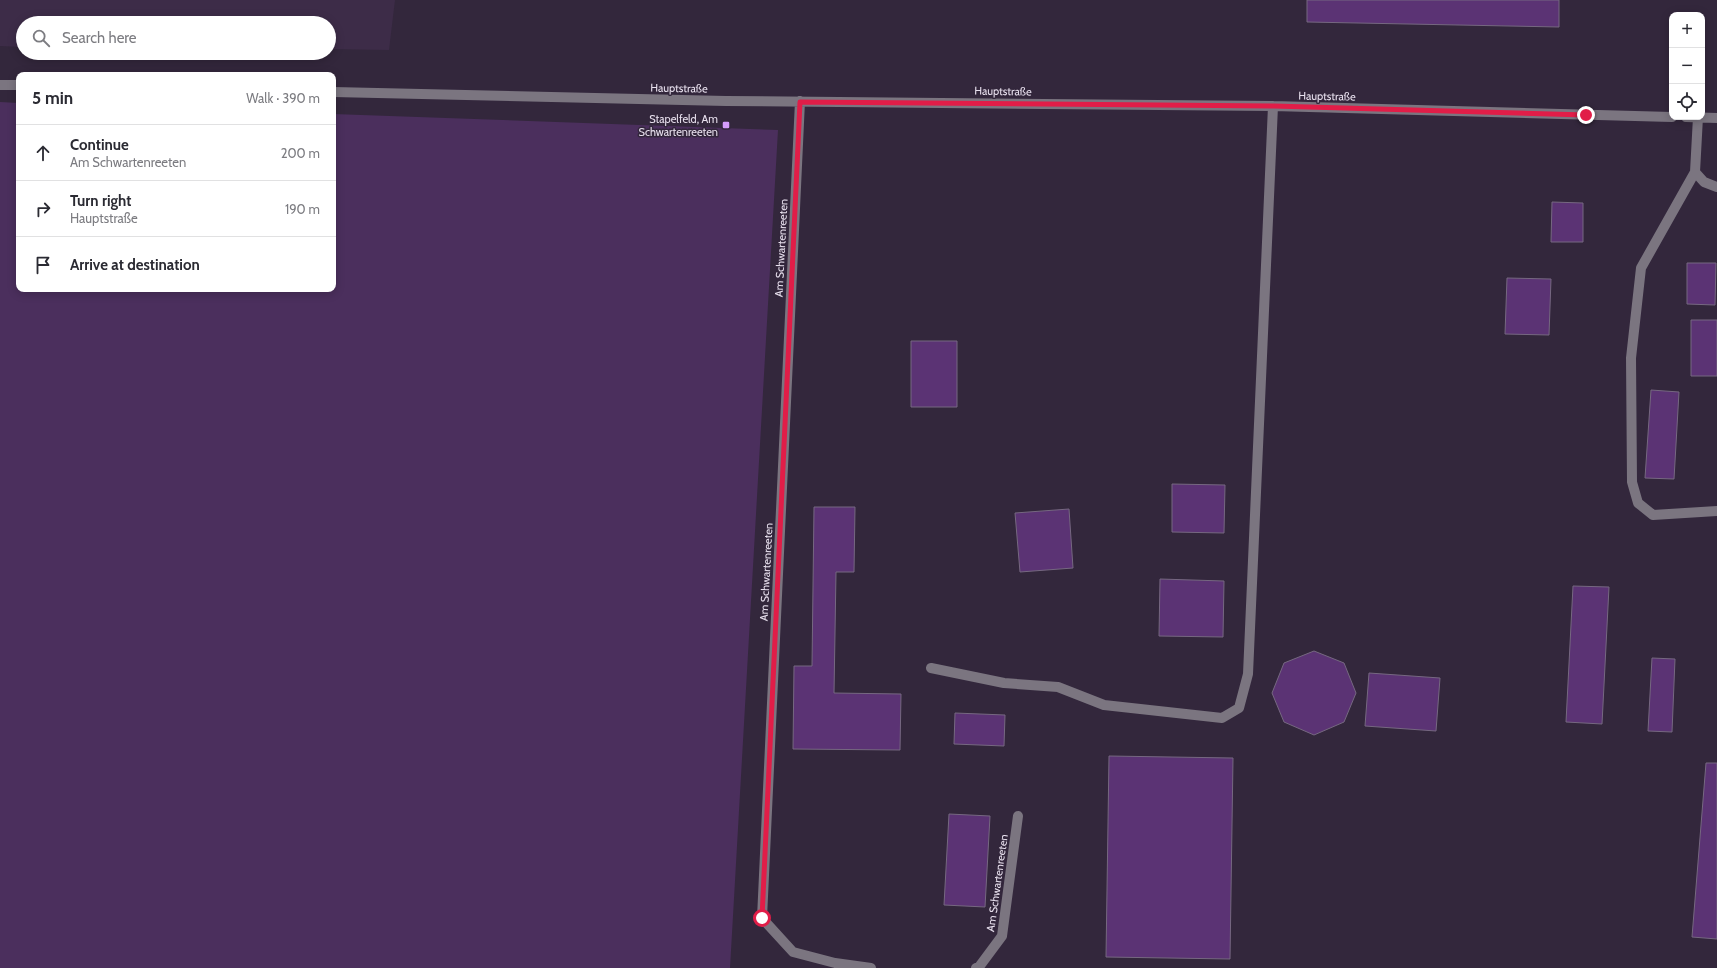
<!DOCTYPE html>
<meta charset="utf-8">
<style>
:root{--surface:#fff;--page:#f2f2f3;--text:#2b2b33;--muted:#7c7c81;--line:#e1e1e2}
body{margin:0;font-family:Cabin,sans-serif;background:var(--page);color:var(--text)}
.controls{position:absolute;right:12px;top:12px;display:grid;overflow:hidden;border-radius:8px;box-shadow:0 2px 10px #0003}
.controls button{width:36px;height:36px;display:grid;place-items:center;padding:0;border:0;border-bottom:1px solid var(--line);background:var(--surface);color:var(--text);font:20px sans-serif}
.stop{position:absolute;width:12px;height:12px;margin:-9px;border:3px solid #e11d48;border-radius:50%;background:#fff}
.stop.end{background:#e11d48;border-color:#fff;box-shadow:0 1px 4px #0008}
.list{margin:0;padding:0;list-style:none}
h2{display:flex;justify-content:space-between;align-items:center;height:52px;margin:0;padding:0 16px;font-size:17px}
h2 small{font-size:13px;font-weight:400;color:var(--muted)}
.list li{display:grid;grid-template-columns:26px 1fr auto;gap:12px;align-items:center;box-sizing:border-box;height:56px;padding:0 16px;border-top:1px solid var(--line)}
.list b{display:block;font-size:15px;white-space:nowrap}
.list p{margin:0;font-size:13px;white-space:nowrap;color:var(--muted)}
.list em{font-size:13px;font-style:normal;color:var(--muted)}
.icon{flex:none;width:22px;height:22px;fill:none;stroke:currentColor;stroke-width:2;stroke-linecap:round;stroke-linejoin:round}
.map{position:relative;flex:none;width:1717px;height:968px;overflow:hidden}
.search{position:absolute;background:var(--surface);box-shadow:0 2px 10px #0003;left:16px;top:16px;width:320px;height:44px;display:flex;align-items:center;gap:10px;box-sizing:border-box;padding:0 14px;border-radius:22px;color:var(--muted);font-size:15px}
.panel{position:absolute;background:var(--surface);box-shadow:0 2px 10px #0003;left:16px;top:72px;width:320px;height:220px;border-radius:8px}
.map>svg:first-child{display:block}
</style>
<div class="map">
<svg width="1717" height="968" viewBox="0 0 1717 968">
<rect width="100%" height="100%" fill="#33273c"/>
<path fill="#3d2c48" d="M 0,0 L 395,0 L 389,50 L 329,49 L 329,23 L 23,23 L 23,47 L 0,46 Z"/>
<path fill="#4b2f5d" d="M 0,102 L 19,103 L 19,289 L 333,289 L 333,114 L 778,130 L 730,968 L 0,968 Z"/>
<path fill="#5b3374" stroke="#766881" d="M 1307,0 L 1559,0 L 1559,27 L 1307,22 Z
M 1552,202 L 1583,203 L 1583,242 L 1551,242 Z
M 1687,263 L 1716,263 L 1715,305 L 1687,304 Z
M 1507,278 L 1551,279 L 1549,335 L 1505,334 Z
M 1691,320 L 1717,320 L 1717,376 L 1691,376 Z
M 911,341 L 957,341 L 957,407 L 911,407 Z
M 1651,390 L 1679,392 L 1674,479 L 1645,478 Z
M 1172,484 L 1225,485 L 1224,533 L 1172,532 Z
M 814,507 L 855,507 L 854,572 L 836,572 L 834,693 L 901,694 L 900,750 L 793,749 L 794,666 L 812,666 Z
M 1069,509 L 1073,568 L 1020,572 L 1015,513 Z
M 1160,579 L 1224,581 L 1223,637 L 1159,636 Z
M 1573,586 L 1609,587 L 1602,724 L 1566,722 Z
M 1314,651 L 1344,663 L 1356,693 L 1344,722 L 1314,735 L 1284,722 L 1272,693 L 1284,663 Z
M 1652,658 L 1675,659 L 1672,732 L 1648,731 Z
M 1369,673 L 1440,678 L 1436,731 L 1365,726 Z
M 955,713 L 1005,715 L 1004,746 L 954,744 Z
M 1109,756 L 1233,758 L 1230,959 L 1106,957 Z
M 1706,763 L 1717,763 L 1717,939 L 1692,937 Z
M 949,814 L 990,816 L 985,907 L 944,905 Z"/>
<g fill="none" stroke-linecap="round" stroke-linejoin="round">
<path stroke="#7b7580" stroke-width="10" d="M 0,85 L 19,85
M 333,92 L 726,101 L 1273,106 L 1672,117
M 800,101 L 762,918 L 793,952 L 835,963 L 871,968
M 1686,117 L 1717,118
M 1698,117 L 1695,172 L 1704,182 L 1717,187
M 1695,172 L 1641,268 L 1631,358 L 1632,482 L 1638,503 L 1653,515 L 1717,511
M 931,668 L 1004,683 L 1058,687 L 1104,705 L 1222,718 L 1239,708 L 1248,674 L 1273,106
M 976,968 L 979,967 L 1002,936 L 1018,816"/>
</g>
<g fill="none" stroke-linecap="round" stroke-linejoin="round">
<path stroke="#e11d48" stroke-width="5" d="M 762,918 L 800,102 L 1274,106 L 1586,115"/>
</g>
<rect fill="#d49cfb" stroke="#33273c" stroke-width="1.5" x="722" y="121" width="8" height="8" rx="2"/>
<g text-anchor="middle" stroke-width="3" stroke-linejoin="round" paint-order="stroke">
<g font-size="11" fill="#e8e0ee" stroke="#33273c">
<text transform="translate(679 88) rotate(1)" y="4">Hauptstraße</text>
<text transform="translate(1003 91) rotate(1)" y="4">Hauptstraße</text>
<text transform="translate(1327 96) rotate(1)" y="4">Hauptstraße</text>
<text transform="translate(781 248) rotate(-87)" y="4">Am Schwartenreeten</text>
<text transform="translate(766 572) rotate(-87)" y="4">Am Schwartenreeten</text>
<text transform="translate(997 883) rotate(-82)" y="4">Am Schwartenreeten</text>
</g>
<g font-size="11" fill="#e8e0ee" stroke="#33273c" text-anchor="end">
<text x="718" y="123">Stapelfeld, Am<tspan x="718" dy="13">Schwartenreeten</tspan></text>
</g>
</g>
</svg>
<div class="controls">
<button>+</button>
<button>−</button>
<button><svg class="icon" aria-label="locate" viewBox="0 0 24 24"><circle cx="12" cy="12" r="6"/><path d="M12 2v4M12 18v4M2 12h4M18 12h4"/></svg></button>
</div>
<div class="stop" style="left:762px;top:918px"></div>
<div class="stop end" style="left:1586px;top:115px"></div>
<div class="search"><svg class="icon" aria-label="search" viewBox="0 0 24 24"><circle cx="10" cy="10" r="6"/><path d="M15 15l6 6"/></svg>Search here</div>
<section class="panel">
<h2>5 min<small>Walk · 390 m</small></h2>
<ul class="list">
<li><svg class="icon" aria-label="ahead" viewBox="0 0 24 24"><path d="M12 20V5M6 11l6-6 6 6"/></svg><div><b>Continue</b><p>Am Schwartenreeten</p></div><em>200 m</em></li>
<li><svg class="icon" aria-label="right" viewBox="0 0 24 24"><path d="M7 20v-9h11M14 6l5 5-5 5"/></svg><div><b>Turn right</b><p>Hauptstraße</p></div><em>190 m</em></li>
<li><svg class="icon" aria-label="arrive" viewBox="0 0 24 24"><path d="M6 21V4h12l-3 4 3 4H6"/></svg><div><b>Arrive at destination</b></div></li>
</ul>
</section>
</div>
